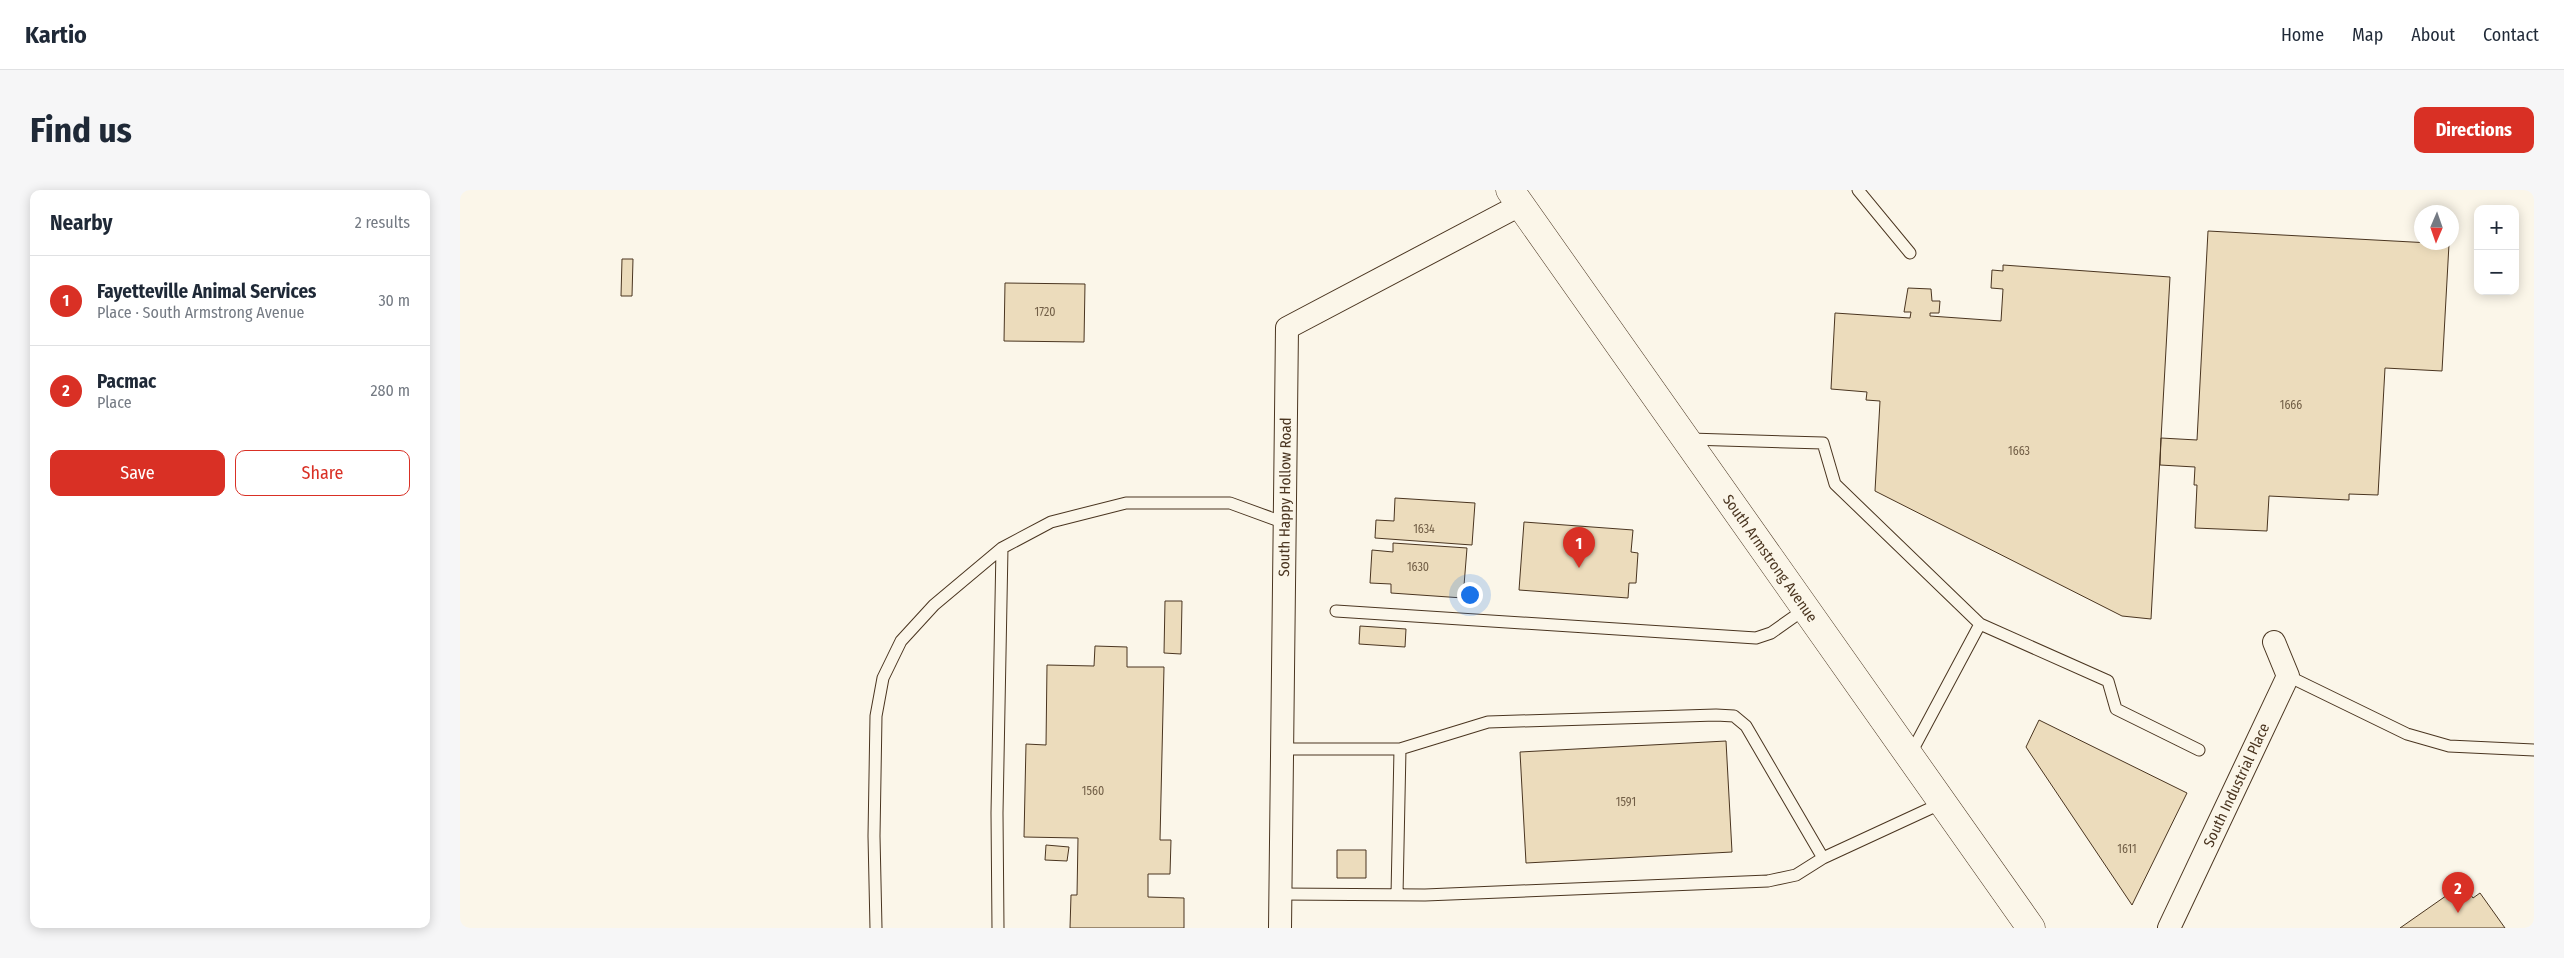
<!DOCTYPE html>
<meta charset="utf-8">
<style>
:root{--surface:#fff;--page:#f6f6f7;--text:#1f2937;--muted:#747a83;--line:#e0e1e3;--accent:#d93025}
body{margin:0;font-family:"Fira Sans Condensed",sans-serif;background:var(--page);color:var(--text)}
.controls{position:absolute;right:15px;top:15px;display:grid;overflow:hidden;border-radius:10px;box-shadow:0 2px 12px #0003}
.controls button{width:45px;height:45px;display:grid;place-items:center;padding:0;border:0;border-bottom:1px solid var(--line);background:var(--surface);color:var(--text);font:25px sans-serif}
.compass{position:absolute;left:1954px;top:15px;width:45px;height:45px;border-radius:50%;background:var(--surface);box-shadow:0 2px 12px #0003;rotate:182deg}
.you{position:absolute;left:1009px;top:404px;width:18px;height:18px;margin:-12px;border:4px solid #fff;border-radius:50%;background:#1a73e8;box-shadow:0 0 0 8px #1a73e833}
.badge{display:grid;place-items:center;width:32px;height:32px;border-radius:50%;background:var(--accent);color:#fff;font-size:16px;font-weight:700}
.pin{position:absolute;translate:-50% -41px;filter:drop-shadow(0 1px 2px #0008)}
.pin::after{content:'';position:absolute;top:26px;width:18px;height:15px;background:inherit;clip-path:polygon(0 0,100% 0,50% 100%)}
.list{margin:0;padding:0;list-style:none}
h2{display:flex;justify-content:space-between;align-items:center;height:65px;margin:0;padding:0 20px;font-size:21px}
h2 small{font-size:16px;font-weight:400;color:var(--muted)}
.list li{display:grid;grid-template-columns:32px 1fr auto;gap:15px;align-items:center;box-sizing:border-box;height:90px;padding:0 20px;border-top:1px solid var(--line)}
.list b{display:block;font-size:19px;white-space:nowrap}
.list p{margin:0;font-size:16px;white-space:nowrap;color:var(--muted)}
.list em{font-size:16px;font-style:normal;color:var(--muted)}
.actions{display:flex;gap:10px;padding:15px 20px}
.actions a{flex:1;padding:11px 0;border:1px solid var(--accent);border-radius:10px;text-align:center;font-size:18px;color:var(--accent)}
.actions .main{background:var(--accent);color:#fff}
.map{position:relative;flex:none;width:2074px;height:738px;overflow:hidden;border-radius:10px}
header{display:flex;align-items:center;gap:30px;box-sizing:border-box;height:70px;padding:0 25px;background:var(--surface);border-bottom:1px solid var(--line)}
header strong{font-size:24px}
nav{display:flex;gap:28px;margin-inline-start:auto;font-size:18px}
.intro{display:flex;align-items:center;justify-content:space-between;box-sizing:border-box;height:120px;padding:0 30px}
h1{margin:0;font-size:35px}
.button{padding:12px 22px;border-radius:10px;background:var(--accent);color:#fff;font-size:18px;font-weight:700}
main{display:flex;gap:30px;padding:0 30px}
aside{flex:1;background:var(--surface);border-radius:10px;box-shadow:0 2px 12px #0003}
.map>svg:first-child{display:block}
</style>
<header>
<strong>Kartio</strong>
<nav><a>Home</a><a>Map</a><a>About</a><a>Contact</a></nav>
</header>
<div class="intro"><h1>Find us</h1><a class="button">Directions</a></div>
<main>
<aside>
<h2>Nearby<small>2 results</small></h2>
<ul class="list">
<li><span class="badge">1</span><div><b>Fayetteville Animal Services</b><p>Place · South Armstrong Avenue</p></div><em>30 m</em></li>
<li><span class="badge">2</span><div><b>Pacmac</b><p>Place</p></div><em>280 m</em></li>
</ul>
<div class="actions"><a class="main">Save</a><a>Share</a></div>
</aside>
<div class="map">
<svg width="2074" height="738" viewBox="0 0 2074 738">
<rect width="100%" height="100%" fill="#fbf6e9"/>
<path fill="#ecdcbc" stroke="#4a3520" d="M 1748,41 L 1989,54 L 1982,181 L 1925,178 L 1918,305 L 1889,304 L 1889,310 L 1809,306 L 1807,341 L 1735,338 L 1737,295 L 1734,295 L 1735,277 L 1700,275 L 1701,248 L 1737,250 Z
M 162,69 L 173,69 L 172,106 L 161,106 Z
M 1543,75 L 1710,87 L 1691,429 L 1662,426 L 1415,301 L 1420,211 L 1406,210 L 1407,202 L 1371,199 L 1375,123 L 1450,128 L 1451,122 L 1444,122 L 1448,98 L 1471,99 L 1472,111 L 1480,111 L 1479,123 L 1470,123 L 1470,126 L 1541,131 L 1543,99 L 1531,98 L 1532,80 L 1543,81 Z
M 545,93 L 625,94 L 624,152 L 544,151 Z
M 935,308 L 1015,313 L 1012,355 L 915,348 L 916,330 L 934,331 Z
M 1064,332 L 1173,340 L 1171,362 L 1178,363 L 1176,393 L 1169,393 L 1168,408 L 1059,400 Z
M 933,353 L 1007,358 L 1003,408 L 931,403 L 931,394 L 910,393 L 912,360 L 933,362 Z
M 705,411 L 722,411 L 721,464 L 704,463 Z
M 900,436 L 946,439 L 945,457 L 899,454 Z
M 635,456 L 667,457 L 667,477 L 704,477 L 700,650 L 711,650 L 710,684 L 688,684 L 688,707 L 724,708 L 724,738 L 610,738 L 611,705 L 617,705 L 618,648 L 564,647 L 566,554 L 586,555 L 587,475 L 634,476 Z
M 1579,530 L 1727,603 L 1672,715 L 1566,557 Z
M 1266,551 L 1272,662 L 1066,673 L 1060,562 Z
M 586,655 L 609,657 L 607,671 L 585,670 Z
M 877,660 L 906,660 L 906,688 L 877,688 Z
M 2003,694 L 2013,708 L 2020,703 L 2045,738 L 1940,738 Z"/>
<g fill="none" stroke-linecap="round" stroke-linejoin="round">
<defs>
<path id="lane" d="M 1398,0 L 1450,63
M 1230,249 L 1363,253 L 1375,294 L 1520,434
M 876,421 L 1296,448 L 1311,443 L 1345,419
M 1828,486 L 1947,544 L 1989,556 L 2074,560
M 822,559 L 940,559 L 1028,532 L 1256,525 L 1274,526 L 1286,536 L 1363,668
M 1450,565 L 1520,434 L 1648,491 L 1656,519 L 1739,560
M 820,704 L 965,705 L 1308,691 L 1336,685 L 1363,668 L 1482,613
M 937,705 L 940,559
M 416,738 L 414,646 L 416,526 L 423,488 L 441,451 L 474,415 L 542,358 L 591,332 L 666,313 L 770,313 L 825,333
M 538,738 L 537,623 L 542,358"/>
<g id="street">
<path id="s1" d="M 820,738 L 827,138 L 1060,15"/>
<path id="s2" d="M 1709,738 L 1828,486 L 1814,452"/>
</g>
<g id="secondary">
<path id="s3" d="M 1050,0 L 1571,738"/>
</g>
</defs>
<use href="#lane" stroke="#4a3520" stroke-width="13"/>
<use href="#street" stroke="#4a3520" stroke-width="24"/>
<use href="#secondary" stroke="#4a3520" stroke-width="29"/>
<use href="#lane" stroke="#fbf6e9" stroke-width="11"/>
<use href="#street" stroke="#fbf6e9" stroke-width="22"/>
<use href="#secondary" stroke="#fbf6e9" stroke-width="28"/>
</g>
<g text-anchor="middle" stroke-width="4" stroke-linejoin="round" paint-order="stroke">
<g font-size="12" fill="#725f47">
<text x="585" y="126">1720</text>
<text x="1831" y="219">1666</text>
<text x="1559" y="265">1663</text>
<text x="964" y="343">1634</text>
<text x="958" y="381">1630</text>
<text x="633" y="605">1560</text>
<text x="1166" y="616">1591</text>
<text x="1667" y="663">1611</text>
</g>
<g font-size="15" fill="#4a3520" stroke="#fbf6e9">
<text dy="5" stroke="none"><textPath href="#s1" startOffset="431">South Happy Hollow Road</textPath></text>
<text dy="5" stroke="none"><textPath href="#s3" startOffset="451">South Armstrong Avenue</textPath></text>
<text dy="5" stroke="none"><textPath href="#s2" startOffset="158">South Industrial Place</textPath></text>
</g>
</g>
</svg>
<div class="controls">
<button>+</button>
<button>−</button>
</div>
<svg class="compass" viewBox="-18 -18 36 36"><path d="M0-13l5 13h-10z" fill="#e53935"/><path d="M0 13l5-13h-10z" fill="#747a83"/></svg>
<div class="you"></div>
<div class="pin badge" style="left:1119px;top:378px">1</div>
<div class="pin badge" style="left:1998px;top:723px">2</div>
</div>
</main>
